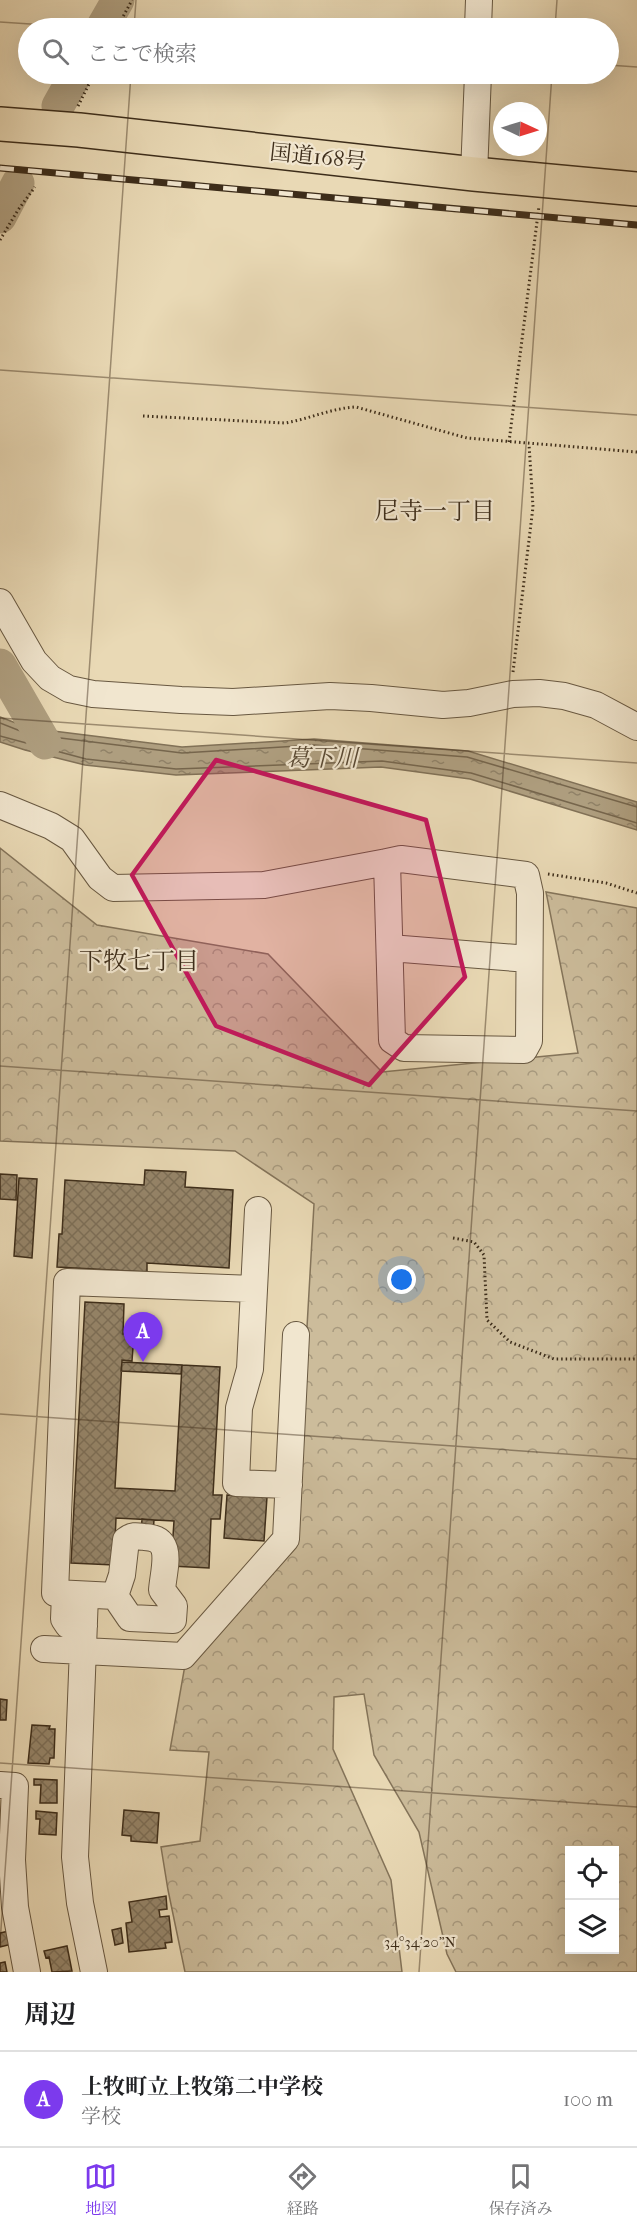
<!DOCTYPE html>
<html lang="ja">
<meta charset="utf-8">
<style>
:root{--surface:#fff;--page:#f6f6f6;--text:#202124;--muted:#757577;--line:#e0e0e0;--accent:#7c3aed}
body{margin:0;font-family:"IM FELL French Canon","Noto Serif JP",serif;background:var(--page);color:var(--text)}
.controls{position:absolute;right:18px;bottom:18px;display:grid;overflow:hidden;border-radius:0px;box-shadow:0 6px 24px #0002}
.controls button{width:54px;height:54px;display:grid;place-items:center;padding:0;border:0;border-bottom:2px solid var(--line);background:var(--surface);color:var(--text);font:30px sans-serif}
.compass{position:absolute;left:493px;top:102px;width:54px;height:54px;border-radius:50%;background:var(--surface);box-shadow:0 6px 24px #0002;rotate:94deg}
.you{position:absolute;left:402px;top:1280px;width:21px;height:21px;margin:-15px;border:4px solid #fff;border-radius:50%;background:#1a73e8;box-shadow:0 0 0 9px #1a73e833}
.badge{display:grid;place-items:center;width:39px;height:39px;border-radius:50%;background:var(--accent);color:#fff;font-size:20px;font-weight:700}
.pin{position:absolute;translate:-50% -50px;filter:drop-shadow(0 2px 3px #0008)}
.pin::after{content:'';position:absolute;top:32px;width:21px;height:18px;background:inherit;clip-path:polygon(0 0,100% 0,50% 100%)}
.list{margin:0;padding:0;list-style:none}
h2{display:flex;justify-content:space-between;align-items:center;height:78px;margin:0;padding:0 24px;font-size:26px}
h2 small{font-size:20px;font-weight:400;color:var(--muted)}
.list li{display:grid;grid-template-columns:39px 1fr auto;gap:18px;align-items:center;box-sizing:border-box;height:96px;padding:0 24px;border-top:2px solid var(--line)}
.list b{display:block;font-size:22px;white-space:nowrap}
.list p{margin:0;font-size:20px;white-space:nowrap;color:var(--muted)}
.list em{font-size:20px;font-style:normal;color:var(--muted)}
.icon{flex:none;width:33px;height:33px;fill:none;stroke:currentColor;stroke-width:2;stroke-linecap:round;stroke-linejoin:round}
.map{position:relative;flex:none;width:637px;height:1972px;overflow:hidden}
.search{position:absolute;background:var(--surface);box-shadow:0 6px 24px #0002;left:18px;right:18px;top:18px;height:66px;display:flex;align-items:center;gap:15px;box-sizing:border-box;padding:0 21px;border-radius:33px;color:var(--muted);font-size:22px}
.sheet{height:174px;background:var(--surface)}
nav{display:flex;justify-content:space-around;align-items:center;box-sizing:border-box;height:84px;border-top:2px solid var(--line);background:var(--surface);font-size:16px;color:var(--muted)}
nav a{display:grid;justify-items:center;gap:3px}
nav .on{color:var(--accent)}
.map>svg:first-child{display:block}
</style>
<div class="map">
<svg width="637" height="1972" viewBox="0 0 637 1972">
<defs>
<pattern id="forest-crowns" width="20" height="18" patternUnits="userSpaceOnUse" patternTransform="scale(1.5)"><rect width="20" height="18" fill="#ccbc9b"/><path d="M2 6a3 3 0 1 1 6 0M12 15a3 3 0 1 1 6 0" fill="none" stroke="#a7997e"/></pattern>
<pattern id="water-ripples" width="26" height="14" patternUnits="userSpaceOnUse" patternTransform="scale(1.5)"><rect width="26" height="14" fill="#af9f80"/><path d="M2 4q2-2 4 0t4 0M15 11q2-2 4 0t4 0" fill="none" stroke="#908268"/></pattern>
<pattern id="building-cross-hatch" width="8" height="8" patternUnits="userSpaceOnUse" patternTransform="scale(1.5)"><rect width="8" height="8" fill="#96866b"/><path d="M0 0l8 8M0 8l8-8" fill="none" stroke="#7c6e57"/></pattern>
</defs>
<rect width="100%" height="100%" fill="#e9d9b5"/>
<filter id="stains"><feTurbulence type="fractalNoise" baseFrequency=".00333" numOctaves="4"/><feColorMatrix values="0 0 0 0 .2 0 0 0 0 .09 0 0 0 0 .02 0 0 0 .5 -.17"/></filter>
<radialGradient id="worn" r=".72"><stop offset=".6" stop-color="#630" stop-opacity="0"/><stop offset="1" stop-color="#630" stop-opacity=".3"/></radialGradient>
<path fill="url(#forest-crowns)" stroke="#84745a" stroke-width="1.5" fill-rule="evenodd" d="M 0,848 L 97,925 L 268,954 L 382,1072 L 578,1053 L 546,892 L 637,908 L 637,1972 L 456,1972 L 447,1954 L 419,1832 L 374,1755 L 364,1694 L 334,1697 L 333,1749 L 391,1880 L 402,1972 L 185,1972 L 168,1890 L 161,1847 L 200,1841 L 209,1752 L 170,1750 L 185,1665 L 295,1538 L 314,1204 L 235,1151 L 0,1141 ZM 570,1850 L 614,1850 L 614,1950 L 570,1950 Z"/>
<path fill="url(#water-ripples)" stroke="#817157" stroke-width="1.5" d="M 0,717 L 29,728 L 182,747 L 314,739 L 468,751 L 637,802 L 637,830 L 470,779 L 381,767 L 176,775 L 85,765 L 25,750 L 0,742 Z"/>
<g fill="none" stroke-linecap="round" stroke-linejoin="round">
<path stroke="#76664d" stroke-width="1.5" d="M 0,723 L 28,734 L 182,753 L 314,745 L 467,757 L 637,807
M 0,736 L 86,759 L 176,769 L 382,761 L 471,773 L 637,823"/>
<path stroke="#af9f80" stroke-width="33" d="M 102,28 L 118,0
M 58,106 L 76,74
M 0,217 L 18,183
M 0,665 L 45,743"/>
</g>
<path fill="url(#building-cross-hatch)" stroke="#3d2d1a" stroke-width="1.5" d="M 145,1170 L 186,1172 L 185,1187 L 233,1190 L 229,1268 L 147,1263 L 147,1272 L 57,1267 L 59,1234 L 62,1234 L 65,1180 L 144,1185 Z
M 0,1174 L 17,1175 L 16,1200 L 0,1199 Z
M 19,1178 L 37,1179 L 32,1258 L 14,1256 Z
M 85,1302 L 124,1304 L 123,1334 L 134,1334 L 132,1361 L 122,1360 L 115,1488 L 175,1491 L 182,1365 L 220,1367 L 213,1495 L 222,1495 L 220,1519 L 211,1519 L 209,1568 L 171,1566 L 174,1521 L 116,1518 L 114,1565 L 71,1563 Z
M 122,1362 L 182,1365 L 181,1374 L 121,1371 Z
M 227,1495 L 267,1497 L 264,1541 L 224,1538 Z
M 142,1519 L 154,1520 L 152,1547 L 140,1546 Z
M 0,1699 L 7,1700 L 6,1720 L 0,1720 Z
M 32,1725 L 50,1726 L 49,1729 L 55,1729 L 54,1758 L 50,1758 L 49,1764 L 28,1763 Z
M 34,1779 L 57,1780 L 57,1803 L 40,1803 L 41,1785 L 34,1785 Z
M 124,1810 L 159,1813 L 157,1843 L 131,1841 L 131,1836 L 122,1835 Z
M 36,1811 L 57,1813 L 56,1835 L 39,1834 L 40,1819 L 36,1819 Z
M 166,1896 L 167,1909 L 159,1910 L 160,1917 L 169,1916 L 172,1942 L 165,1943 L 166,1948 L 129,1952 L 126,1923 L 132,1922 L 129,1902 Z
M 121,1928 L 123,1943 L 115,1945 L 112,1930 Z
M 9,1931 L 12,1944 L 0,1947 L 0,1933 Z
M 67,1946 L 72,1971 L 52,1972 L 49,1957 L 46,1958 L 44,1951 Z
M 5,1962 L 7,1972 L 0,1972 L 0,1963 Z"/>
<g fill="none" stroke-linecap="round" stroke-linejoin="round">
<defs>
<path id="minor" d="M 478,28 L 479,0
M 474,174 L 478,74
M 0,602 L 34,661 L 50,678 L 69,689 L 93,694 L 181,700 L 233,702 L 330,696 L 371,698 L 443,705 L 469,703 L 513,694 L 539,693 L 564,696 L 596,705 L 637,727
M 0,805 L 51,826 L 72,839 L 100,878 L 113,888 L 264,885 L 387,862 L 401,859 L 526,875 L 530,893 L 529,1041 L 524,1050 L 404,1048 L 392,1040 L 387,862
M 390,948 L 529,959
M 258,1210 L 250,1369 L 239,1408 L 236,1483 L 289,1485
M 65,1594 L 64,1619 L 68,1625 L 84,1626
M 85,1595 L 75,1857 L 80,1903 L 94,1972
M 115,1596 L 122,1575 L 126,1540 C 132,1535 137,1536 144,1537 C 175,1538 164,1566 162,1590 L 174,1606 L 173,1620 L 130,1618 L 115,1596 L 55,1593 L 67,1282 L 254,1289
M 44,1649 L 183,1656 L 286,1539 L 296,1335
M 0,1785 L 15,1786 L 12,1860 L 15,1907 L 27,1972"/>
<path id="highway" d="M 0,124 L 79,130 L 474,174 L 637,189"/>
</defs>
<use href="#minor" stroke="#685841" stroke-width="28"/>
<use href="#highway" stroke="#3d2d1a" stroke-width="36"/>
<path stroke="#3d2d1a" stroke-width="3" stroke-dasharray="1.5 3" stroke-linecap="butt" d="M 117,28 L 132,0
M 78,106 L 94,74
M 0,240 L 18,210 L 35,187
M 143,416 L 285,423 C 309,419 332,408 356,407 L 467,438 L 637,452
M 509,442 L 539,206
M 513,672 L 533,507 L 529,444
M 548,874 L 606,883 L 637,893
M 453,1238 L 474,1242 L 484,1255 L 487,1320 L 510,1342 L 554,1359 L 637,1359"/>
<use href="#minor" stroke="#f1e6cf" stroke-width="26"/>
<use href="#highway" stroke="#e9d9b5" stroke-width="33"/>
<defs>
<path id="rail" d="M 0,168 L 637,225"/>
</defs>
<use href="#rail" stroke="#3d2d1a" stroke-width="7"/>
<use href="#rail" stroke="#f1e6cf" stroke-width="4.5" stroke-dasharray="14" stroke-linecap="butt"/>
</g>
<path fill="#c2185b" fill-opacity="0.2" stroke="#c2185b" stroke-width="4.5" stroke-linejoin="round" d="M 216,760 L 426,820 L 465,977 L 369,1085 L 216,1026 L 132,875 Z"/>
<path fill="none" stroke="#3d2d1a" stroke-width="1.5" stroke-opacity="0.45" d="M 0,22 L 91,28M 134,28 L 136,0M 555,28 L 557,0M 608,65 L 637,67M 0,370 L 637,415M 0,718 L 637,763M 0,1066 L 637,1111M 0,1414 L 637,1459M 0,1763 L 637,1807M 0,1943 L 131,74M 419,1972 L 552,74"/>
<g text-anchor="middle" stroke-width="4.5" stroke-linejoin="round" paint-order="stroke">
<g font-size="22" fill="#3d2d1a" stroke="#f1e6cf">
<text transform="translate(318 156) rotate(6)" y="8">国道168号</text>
</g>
<g font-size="24" fill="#3d2d1a" stroke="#f1e6cf">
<text x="435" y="519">尼寺一丁目</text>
<text x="139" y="969">下牧七丁目</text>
</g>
<g font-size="24" font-style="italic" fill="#5a4a34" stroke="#f1e6cf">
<text x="322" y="766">葛下川</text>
</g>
</g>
<g font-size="15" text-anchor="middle" fill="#3d2d1a" stroke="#f1e6cf" stroke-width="4.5" stroke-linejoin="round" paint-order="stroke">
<text x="420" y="1947">34°34'20"N</text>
</g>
<rect width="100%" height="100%" filter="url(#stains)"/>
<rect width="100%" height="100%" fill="url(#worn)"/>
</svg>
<div class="controls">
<button><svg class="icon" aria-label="locate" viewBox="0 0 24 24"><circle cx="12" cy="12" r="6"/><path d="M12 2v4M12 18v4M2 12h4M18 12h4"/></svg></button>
<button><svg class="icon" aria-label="layers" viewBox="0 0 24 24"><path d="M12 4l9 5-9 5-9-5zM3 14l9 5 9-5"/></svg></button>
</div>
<svg class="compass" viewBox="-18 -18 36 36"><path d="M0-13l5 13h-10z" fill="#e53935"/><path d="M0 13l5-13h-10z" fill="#757577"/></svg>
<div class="you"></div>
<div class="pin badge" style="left:143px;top:1362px">A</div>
<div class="search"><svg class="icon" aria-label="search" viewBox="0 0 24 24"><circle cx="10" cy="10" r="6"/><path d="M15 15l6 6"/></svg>ここで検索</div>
</div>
<section class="sheet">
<h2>周辺<small></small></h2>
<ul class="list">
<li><span class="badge">A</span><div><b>上牧町立上牧第二中学校</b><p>学校</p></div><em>100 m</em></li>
</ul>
</section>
<nav>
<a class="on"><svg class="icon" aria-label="map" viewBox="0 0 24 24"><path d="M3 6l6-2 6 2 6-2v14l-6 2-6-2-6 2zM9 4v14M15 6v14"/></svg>地図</a>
<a><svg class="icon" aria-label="directions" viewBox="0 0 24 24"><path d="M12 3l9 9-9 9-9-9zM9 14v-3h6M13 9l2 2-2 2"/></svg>経路</a>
<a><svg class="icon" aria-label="saved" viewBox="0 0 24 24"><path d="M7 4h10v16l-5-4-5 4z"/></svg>保存済み</a>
</nav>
